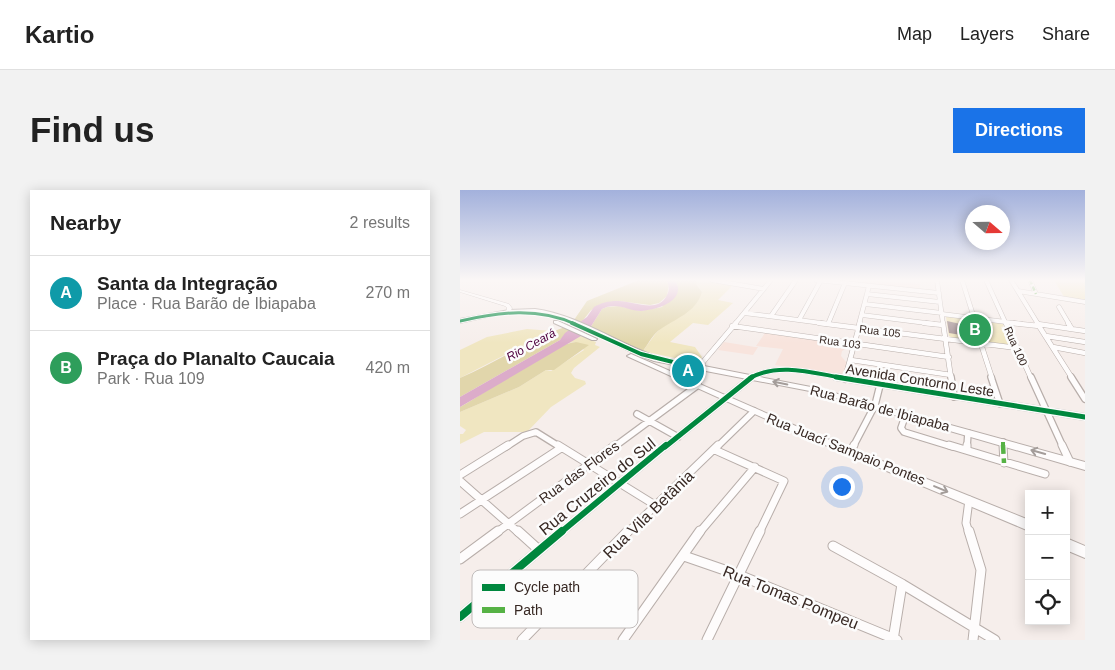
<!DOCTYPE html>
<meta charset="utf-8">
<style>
:root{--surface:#fff;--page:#f2f2f2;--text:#222;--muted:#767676;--line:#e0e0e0;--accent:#1a73e8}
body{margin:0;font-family:Arial,sans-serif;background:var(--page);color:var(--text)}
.controls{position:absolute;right:15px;bottom:15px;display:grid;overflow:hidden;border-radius:0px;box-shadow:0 2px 12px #0003}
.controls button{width:45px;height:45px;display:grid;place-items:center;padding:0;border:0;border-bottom:1px solid var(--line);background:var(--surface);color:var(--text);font:25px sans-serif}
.compass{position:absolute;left:505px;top:15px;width:45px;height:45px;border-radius:50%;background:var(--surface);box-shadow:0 2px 12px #0003;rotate:110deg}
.you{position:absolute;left:381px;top:296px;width:18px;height:18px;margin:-12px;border:4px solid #fff;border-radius:50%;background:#1a73e8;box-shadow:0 0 0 8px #1a73e833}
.badge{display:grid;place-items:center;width:32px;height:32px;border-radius:50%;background:var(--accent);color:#fff;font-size:16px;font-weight:700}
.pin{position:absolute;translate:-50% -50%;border:2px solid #fff;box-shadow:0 1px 5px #0006}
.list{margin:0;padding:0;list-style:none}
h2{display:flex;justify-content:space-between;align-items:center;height:65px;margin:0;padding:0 20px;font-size:21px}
h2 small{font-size:16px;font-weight:400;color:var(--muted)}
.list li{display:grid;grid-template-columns:32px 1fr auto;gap:15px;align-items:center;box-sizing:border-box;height:75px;padding:0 20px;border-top:1px solid var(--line)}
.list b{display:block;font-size:19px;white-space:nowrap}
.list p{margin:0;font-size:16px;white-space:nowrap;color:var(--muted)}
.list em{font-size:16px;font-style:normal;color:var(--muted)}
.icon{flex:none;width:28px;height:28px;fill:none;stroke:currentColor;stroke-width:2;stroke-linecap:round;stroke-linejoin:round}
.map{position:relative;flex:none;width:625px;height:450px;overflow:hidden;border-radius:0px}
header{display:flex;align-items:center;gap:30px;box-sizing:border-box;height:70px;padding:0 25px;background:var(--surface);border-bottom:1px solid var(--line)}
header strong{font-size:24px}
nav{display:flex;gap:28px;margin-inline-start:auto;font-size:18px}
.intro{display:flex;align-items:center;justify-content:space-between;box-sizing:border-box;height:120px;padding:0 30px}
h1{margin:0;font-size:35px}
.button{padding:12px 22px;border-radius:0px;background:var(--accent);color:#fff;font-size:18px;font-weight:700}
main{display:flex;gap:30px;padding:0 30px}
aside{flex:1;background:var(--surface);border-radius:0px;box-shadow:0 2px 12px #0003}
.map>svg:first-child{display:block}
</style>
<header>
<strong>Kartio</strong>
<nav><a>Map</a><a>Layers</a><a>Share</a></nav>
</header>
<div class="intro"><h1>Find us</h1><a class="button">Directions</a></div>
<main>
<aside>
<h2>Nearby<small>2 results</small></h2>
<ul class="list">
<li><span class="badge" style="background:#0f9aa8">A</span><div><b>Santa da Integração</b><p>Place · Rua Barão de Ibiapaba</p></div><em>270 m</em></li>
<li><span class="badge" style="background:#2e9e5b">B</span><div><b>Praça do Planalto Caucaia</b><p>Park · Rua 109</p></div><em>420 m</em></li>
</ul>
</aside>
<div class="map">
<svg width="625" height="450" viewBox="0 0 625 450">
<rect width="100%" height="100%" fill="#f6eeeb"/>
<path fill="#f8e4dd" d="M 403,90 L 460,94 L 459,100 L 402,94 Z
M 305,143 L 392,155 L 382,161 L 381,166 L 387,173 L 384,185 L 315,175 L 323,159 L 296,156 Z
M 264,152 L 295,157 L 298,157 L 293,165 L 258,160 Z"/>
<path fill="#f0e6c1" d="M 238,90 L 270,90 L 264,94 L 272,96 L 258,110 L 273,113 L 248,135 L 233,133 L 210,152 L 235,157 L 242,167 L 240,170 L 221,167 L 219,169 L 183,161 L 196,143 L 242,102 L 236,94 Z
M 594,90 L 625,90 L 625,110 L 604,107 Z
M 489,126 L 542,133 L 544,136 L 541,137 L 547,149 L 551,150 L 552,155 L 493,148 L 489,146 L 486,127 Z
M 67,139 L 93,141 L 87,147 L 62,156 L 0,188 L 0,160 L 27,147 Z
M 121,146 L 136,152 L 135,155 L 140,157 L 114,178 L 111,183 L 115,188 L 125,191 L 126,194 L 91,217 L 67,242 L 24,242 L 0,254 L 0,244 L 3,244 L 6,240 L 0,236 L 0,222 L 59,197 L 86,180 L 91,181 L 124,160 L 116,152 L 108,153 Z"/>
<path fill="#e1d6ab" d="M 179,90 L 206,90 L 209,94 L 207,106 L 199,113 L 190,115 L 159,111 L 131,120 L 121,133 L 114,130 L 127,111 Z
M 215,90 L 238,90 L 236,94 L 242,102 C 235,124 215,128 198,141 C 192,146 188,154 183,161 L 130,138 L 142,119 L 147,117 L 159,116 L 180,121 L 202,117 L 217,94 Z
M 105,137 L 110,140 L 100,150 L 0,207 L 0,188 C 36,173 69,150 105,137 Z
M 116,152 L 129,155 L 94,180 L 86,180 L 59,197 L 0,222 L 0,217 C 29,202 89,154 116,152 Z"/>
<path fill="#dcacca" d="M 206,90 L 215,90 C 228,111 196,120 181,121 C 172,121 163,116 154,116 C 149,116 146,117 142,119 L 130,138 L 121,146 L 0,217 L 0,207 L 100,150 L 105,143 L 127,127 L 134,117 C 141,113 148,111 157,111 C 172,110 198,125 207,105 C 210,99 209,94 206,90 Z"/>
<path fill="#a69496" d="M 487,131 L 505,135 L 507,142 L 500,141 L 501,145 L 489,143 Z"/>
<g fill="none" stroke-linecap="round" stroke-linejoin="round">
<defs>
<path id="street-far4" d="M 252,90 L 304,99
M 356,90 L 479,103
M 477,90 L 483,134
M 502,90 L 514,128
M 526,90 L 546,134
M 551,90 L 578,134
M 570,90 L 576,104
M 558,101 L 625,112
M 407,104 L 480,112
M 405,114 L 482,123
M 599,117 L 609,134
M 284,123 L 369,134
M 482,124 L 562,134
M 402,125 L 474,134
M 311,126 L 336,90
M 339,130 L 361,90
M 275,134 L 311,90
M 368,134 L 385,93
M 399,134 L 409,96"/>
<path id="street-far3" d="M 359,133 L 557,158
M 464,133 L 483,135
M 483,133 L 491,188
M 546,133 L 571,188
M 552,133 L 579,136
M 577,133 L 612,188
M 608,133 L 612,139
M 578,134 L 625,141
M 272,136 L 489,167
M 586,146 L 625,152
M 521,154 L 532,188
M 593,157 L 625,163
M 391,170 L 491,185
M 242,178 L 243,172 L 276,133
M 290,188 C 319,172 353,183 383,188
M 385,188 L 400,133"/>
<path id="street-far2" d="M 376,187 L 625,227
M 491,187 L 494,207
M 531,187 L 540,214
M 571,187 L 603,257
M 611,187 L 625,209
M 385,189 L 386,187
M 177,224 L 218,247
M 446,224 L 441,238 L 444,242 L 493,257
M 543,252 L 543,257
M 46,257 L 63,246 L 76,242 L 100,257
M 154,257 L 238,195
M 205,257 L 292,187
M 257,257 L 294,221
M 393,257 L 415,215 L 420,195
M 507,257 L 508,243"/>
<path id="street-far1" d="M 98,255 L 195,315
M 489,255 L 585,284
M 543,255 L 544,273
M 602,255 L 610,272
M 255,260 L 324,291 L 299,343
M 507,260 L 507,255
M 391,261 L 394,255
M 0,285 L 48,255
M 0,291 L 59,343
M 509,310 L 506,333 L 509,343
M 0,324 L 101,258
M 36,343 L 155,255
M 100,343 L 206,255
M 167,343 L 258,255
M 239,343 L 295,277"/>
<path id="street" d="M 58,341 L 79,360
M 509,341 L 521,380 L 513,450
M 373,356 L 442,394 L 535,450
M 224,366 L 279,385 L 437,450
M 0,369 L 38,341
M 41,393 L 82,430
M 0,427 L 102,341
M 62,450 L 168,341
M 163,450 L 240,341
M 247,450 L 300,341
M 433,450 L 442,394"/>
<path id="secondary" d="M 0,100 L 49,114 L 52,118 L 50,123 L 46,123 L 46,122 L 47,118 L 45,116 L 0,102 Z"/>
<path id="primary" d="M 75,119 C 119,125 156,153 198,167 L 356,198 L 625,272 L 625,280 L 355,202 L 194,171 C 177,165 161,158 145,149 C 126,140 108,129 88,125 C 59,118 28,126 0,133 L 0,129 L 49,120 Z
M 94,131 L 98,131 L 137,149 L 136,150 L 132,150 L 94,133 Z
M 171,164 L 345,240 L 569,330 L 569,341 L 339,244 L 169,167 L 167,166 Z
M 606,348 L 625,356 L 625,368 L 606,360 Z"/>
</defs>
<use href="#street-far4" stroke="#b8aeaa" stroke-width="5"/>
<use href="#street-far3" stroke="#b8aeaa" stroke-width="5.5"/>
<use href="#street-far2" stroke="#b8aeaa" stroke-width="8"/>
<use href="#street-far1" stroke="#b8aeaa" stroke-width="9"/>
<use href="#street" stroke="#b8aeaa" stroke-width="11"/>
<use href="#secondary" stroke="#b8aeaa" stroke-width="1"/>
<use href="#primary" stroke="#b8aeaa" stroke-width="2"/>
<use href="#street-far4" stroke="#fefcfc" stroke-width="4"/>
<use href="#street-far3" stroke="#fefcfc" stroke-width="4.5"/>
<use href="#street-far2" stroke="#fefcfc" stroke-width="5.5"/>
<use href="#street-far1" stroke="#fefcfc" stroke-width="7"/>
<use href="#street" stroke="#fefcfc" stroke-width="9"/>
<use href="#secondary" fill="#fefcfc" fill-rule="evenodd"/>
<use href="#primary" fill="#fefcfc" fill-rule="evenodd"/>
<path stroke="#56b245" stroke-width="2.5" stroke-dasharray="4.5 2.5" stroke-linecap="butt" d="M 570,90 L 576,104"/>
<path stroke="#56b245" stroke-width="4" stroke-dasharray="8 4" stroke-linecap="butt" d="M 543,252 L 543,257"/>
<path stroke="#56b245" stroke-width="4.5" stroke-dasharray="9 4.5" stroke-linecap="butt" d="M 543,255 L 544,273"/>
<defs>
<path id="cycleway-far4" d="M 0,131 C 39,122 78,117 115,134"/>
<path id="cycleway-far3" d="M 112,133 L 181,164 L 213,172
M 290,188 C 319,172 353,183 383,188"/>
<path id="cycleway-far2" d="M 376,187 L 625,227
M 205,257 L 292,187"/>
<path id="cycleway-far1" d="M 100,343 L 206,255"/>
<path id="cycleway" d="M 0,427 L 102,341"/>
</defs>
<use href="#cycleway-far4" stroke="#fcfcfc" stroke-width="5"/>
<use href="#cycleway-far3" stroke="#fcfcfc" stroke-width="6"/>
<use href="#cycleway-far2" stroke="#fcfcfc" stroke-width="8"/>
<use href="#cycleway-far1" stroke="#fcfcfc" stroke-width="9"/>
<use href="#cycleway" stroke="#fcfcfc" stroke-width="11"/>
<use href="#cycleway-far4" stroke="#00873e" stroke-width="3"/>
<use href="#cycleway-far3" stroke="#00873e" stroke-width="4"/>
<use href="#cycleway-far2" stroke="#00873e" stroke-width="5"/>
<use href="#cycleway-far1" stroke="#00873e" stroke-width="6"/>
<use href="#cycleway" stroke="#00873e" stroke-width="8"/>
</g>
<defs><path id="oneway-shaft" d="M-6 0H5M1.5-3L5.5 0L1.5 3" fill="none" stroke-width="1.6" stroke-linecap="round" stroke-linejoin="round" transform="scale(1.25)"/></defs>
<g stroke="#a49d9a">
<use href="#oneway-shaft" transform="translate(320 193) rotate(-168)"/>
<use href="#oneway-shaft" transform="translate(578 262) rotate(-164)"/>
<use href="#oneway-shaft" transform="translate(481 299) rotate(23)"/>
</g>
<linearGradient id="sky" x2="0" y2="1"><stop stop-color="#a3b1dc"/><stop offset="0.59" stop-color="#fbf7f6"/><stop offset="1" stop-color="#fbf7f6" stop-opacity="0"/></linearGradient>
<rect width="625" height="153" fill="url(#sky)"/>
<g text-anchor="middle" stroke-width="5" stroke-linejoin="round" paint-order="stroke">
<g font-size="11" fill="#372823" stroke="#fcfcfc">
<text transform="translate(420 141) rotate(7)" y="4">Rua 105</text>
<text transform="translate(380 152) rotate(8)" y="4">Rua 103</text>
<text transform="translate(556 156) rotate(66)" y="4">Rua 100</text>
</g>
<g font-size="12" font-style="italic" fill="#4e003e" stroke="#fcfcfc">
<text transform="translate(71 155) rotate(-29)" y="4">Rio Ceará</text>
</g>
<g font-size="14" fill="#372823" stroke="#fcfcfc">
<text transform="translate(460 190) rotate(9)" y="5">Avenida Contorno Leste</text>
<text transform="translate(420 218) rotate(15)" y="5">Rua Barão de Ibiapaba</text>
<text transform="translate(386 259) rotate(22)" y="5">Rua Juací Sampaio Pontes</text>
<text transform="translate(119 282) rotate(-36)" y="5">Rua das Flores</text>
</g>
<g font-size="16" fill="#372823" stroke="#fcfcfc">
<text transform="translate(137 296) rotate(-39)" y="6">Rua Cruzeiro do Sul</text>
<text transform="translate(188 324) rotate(-44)" y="6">Rua Vila Betânia</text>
<text transform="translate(331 407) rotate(22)" y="6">Rua Tomas Pompeu</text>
</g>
</g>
<rect x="12" y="380" width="166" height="58" rx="8" fill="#fcfcfc" stroke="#c1bcbb" stroke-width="1"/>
<rect x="22" y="394" width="23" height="7" fill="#00873e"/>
<rect x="22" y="417" width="23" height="6" fill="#56b245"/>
<g font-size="14" fill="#372823">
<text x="54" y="402">Cycle path</text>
<text x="54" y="425">Path</text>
</g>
</svg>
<div class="controls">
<button>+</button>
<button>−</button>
<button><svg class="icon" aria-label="locate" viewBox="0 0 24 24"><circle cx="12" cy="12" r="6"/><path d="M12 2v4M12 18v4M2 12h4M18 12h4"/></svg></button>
</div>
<svg class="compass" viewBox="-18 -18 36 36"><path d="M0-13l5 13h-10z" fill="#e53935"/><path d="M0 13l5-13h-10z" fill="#767676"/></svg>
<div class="you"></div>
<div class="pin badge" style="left:228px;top:181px;background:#0f9aa8">A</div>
<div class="pin badge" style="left:515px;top:140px;background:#2e9e5b">B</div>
</div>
</main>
